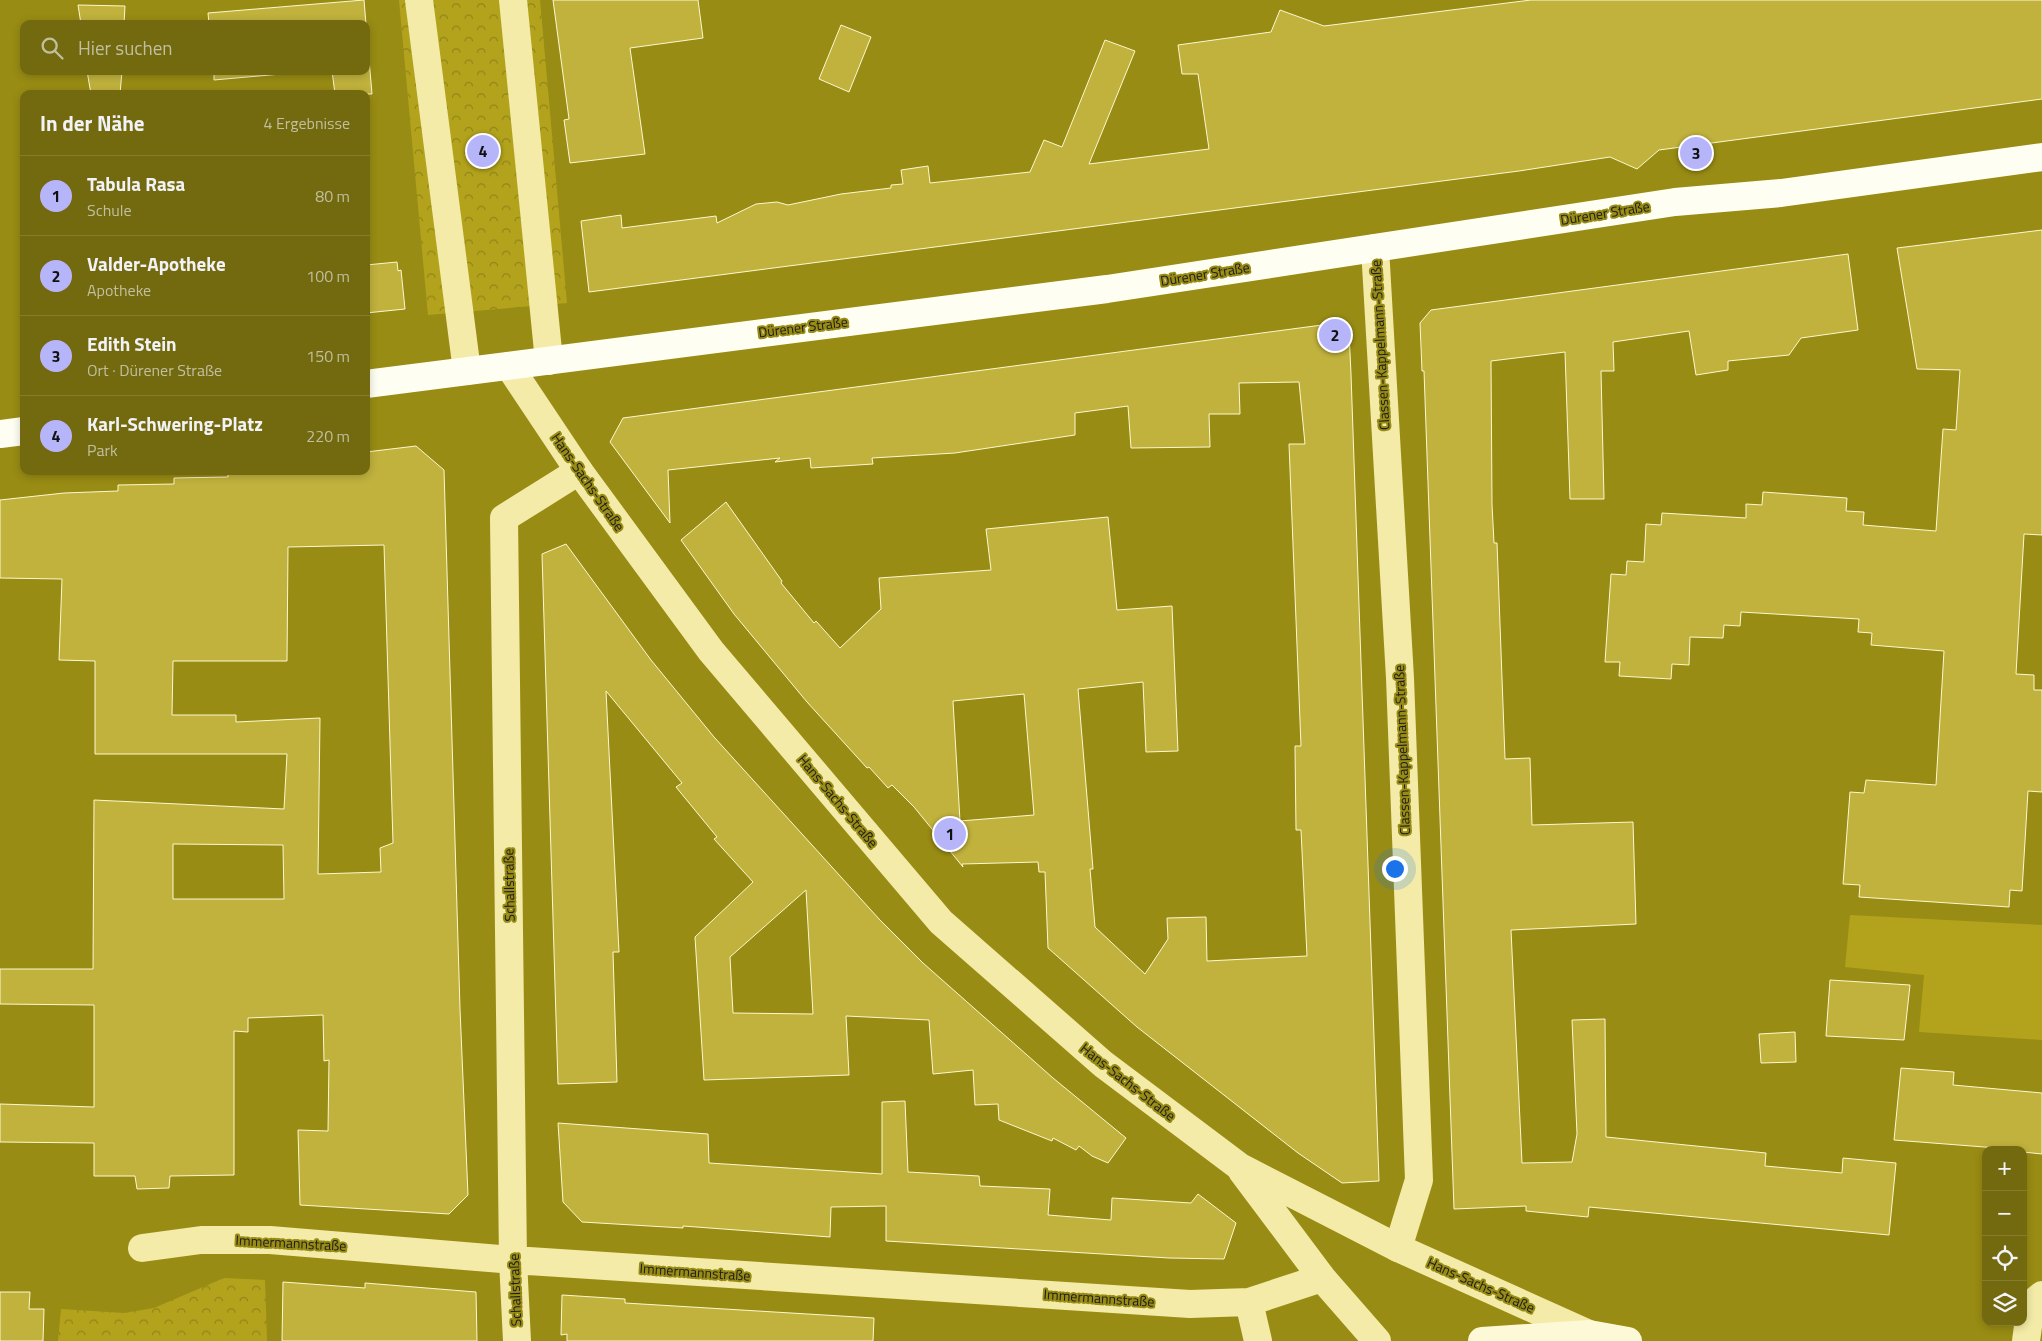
<!DOCTYPE html>
<html lang="de">
<meta charset="utf-8">
<style>
:root{--surface:#73690f;--page:#786f18;--text:#f1f3f6;--muted:#c1bf9e;--line:#857c2f;--accent:#b7b5fa}
body{margin:0;font-family:"Titillium Web",sans-serif;background:var(--page);color:var(--text)}
.controls{position:absolute;right:15px;bottom:15px;display:grid;overflow:hidden;border-radius:10px;box-shadow:0 2px 8px #0003}
.controls button{width:45px;height:45px;display:grid;place-items:center;padding:0;border:0;border-bottom:1px solid var(--line);background:var(--surface);color:var(--text);font:25px sans-serif}
.you{position:absolute;left:1394px;top:868px;width:18px;height:18px;margin:-12px;border:4px solid #fff;border-radius:50%;background:#1a73e8;box-shadow:0 0 0 8px #1a73e833}
.badge{display:grid;place-items:center;width:32px;height:32px;border-radius:50%;background:var(--accent);color:#111;font-size:16px;font-weight:700}
.pin{position:absolute;translate:-50% -50%;border:2px solid #fff;box-shadow:0 1px 5px #0006}
.list{margin:0;padding:0;list-style:none}
h2{display:flex;justify-content:space-between;align-items:center;height:65px;margin:0;padding:0 20px;font-size:21px}
h2 small{font-size:16px;font-weight:400;color:var(--muted)}
.list li{display:grid;grid-template-columns:32px 1fr auto;gap:15px;align-items:center;box-sizing:border-box;height:80px;padding:0 20px;border-top:1px solid var(--line)}
.list b{display:block;font-size:19px;white-space:nowrap}
.list p{margin:0;font-size:16px;white-space:nowrap;color:var(--muted)}
.list em{font-size:16px;font-style:normal;color:var(--muted)}
.icon{flex:none;width:28px;height:28px;fill:none;stroke:currentColor;stroke-width:2;stroke-linecap:round;stroke-linejoin:round}
.map{position:relative;flex:none;width:2042px;height:1341px;overflow:hidden}
.search{position:absolute;background:var(--surface);box-shadow:0 2px 8px #0003;left:20px;top:20px;width:350px;height:55px;display:flex;align-items:center;gap:12px;box-sizing:border-box;padding:0 18px;border-radius:10px;color:var(--muted);font-size:19px}
.panel{position:absolute;background:var(--surface);box-shadow:0 2px 8px #0003;left:20px;top:90px;width:350px;height:385px;border-radius:10px}
.map>svg:first-child{display:block}
</style>
<div class="map">
<svg width="2042" height="1341" viewBox="0 0 2042 1341">
<defs>
<pattern id="park-crowns" width="20" height="18" patternUnits="userSpaceOnUse" patternTransform="scale(1.25)"><rect width="20" height="18" fill="#b3a31c"/><path d="M2 6a3 3 0 1 1 6 0M12 15a3 3 0 1 1 6 0" fill="none" stroke="#918418"/></pattern>
</defs>
<rect width="100%" height="100%" fill="#998c14"/>
<path fill="#b3a31c" d="M 1850,915 L 2042,925 L 2042,1040 L 1919,1032 L 1924,975 L 1845,967 Z"/>
<path fill="url(#park-crowns)" d="M 399,0 L 540,0 L 567,303 L 428,315 Z
M 224,1278 L 265,1280 L 267,1341 L 58,1341 L 61,1309 L 124,1313 L 154,1308 Z"/>
<path fill="#c1b23d" stroke="#fdf8cf" fill-rule="evenodd" d="M 364,0 L 366,24 L 209,24 L 208,13 Z
M 553,0 L 698,0 L 703,38 L 630,48 L 645,154 L 570,163 L 564,120 L 569,119 Z
M 1531,0 L 2042,0 L 2042,99 L 1659,150 L 1637,169 L 1610,157 L 1519,171 L 589,292 L 581,221 L 621,215 L 622,228 L 716,216 L 717,223 L 756,204 L 777,202 L 788,205 L 841,194 L 891,188 L 891,185 L 903,184 L 901,170 L 928,166 L 930,183 L 1030,172 L 1044,140 L 1062,147 L 1105,40 L 1135,51 L 1089,164 L 1209,149 L 1198,74 L 1182,74 L 1178,45 L 1271,32 L 1280,10 L 1324,26 Z
M 78,5 L 125,6 L 124,24 L 81,24 Z
M 366,24 L 372,94 L 335,94 L 332,71 L 366,71 Z
M 841,25 L 871,37 L 849,92 L 819,79 Z
M 87,71 L 122,71 L 120,94 L 91,94 Z
M 214,71 L 315,71 L 214,80 Z
M 2042,230 L 2042,535 L 2024,534 L 2016,674 L 2034,675 L 2034,690 L 2042,690 L 2042,792 L 2028,791 L 2022,891 L 2010,890 L 2009,907 L 1859,897 L 1860,885 L 1843,884 L 1850,792 L 1864,793 L 1866,780 L 1936,785 L 1944,651 L 1871,645 L 1872,633 L 1858,632 L 1859,619 L 1741,612 L 1740,626 L 1724,625 L 1723,638 L 1690,637 L 1689,665 L 1672,664 L 1671,679 L 1619,676 L 1620,662 L 1605,662 L 1611,574 L 1626,575 L 1627,561 L 1644,562 L 1646,524 L 1661,525 L 1662,513 L 1746,518 L 1746,504 L 1762,505 L 1763,492 L 1847,498 L 1846,511 L 1864,512 L 1863,525 L 1936,531 L 1943,429 L 1956,430 L 1960,370 L 1917,369 L 1897,248 Z
M 1848,254 L 1858,330 L 1801,338 L 1789,355 L 1728,361 L 1728,370 L 1696,375 L 1689,331 L 1613,342 L 1614,371 L 1601,371 L 1604,499 L 1570,499 L 1565,352 L 1491,361 L 1492,504 L 1494,543 L 1497,543 L 1505,759 L 1530,758 L 1532,825 L 1633,822 L 1636,924 L 1511,930 L 1522,1163 L 1572,1162 L 1577,1134 L 1572,1020 L 1605,1019 L 1606,1137 L 1766,1153 L 1765,1166 L 1842,1173 L 1843,1158 L 1896,1163 L 1889,1235 L 1589,1207 L 1588,1217 L 1526,1211 L 1526,1206 L 1454,1209 L 1424,371 L 1422,371 L 1420,323 L 1431,310 Z
M 397,262 L 398,271 L 401,270 L 405,309 L 366,313 L 366,265 Z
M 1337,323 L 1349,332 L 1351,374 L 1379,1181 L 1342,1183 L 1298,1153 L 1137,1027 L 1048,948 L 1045,872 L 1039,872 L 1038,862 L 962,864 L 963,867 L 914,807 L 892,785 L 888,788 L 869,767 L 867,768 L 807,702 L 734,614 L 681,540 L 726,502 L 782,581 L 781,583 L 814,623 L 816,621 L 840,648 L 881,609 L 879,578 L 991,570 L 986,529 L 1108,517 L 1117,610 L 1172,606 L 1178,751 L 1146,752 L 1143,682 L 1078,689 L 1093,869 L 1090,869 L 1095,927 L 1145,974 L 1168,939 L 1167,918 L 1206,917 L 1207,961 L 1307,956 L 1301,830 L 1296,830 L 1295,746 L 1301,746 L 1289,444 L 1305,444 L 1299,382 L 1239,383 L 1240,414 L 1209,414 L 1210,447 L 1131,448 L 1128,406 L 1075,413 L 1075,435 L 955,453 L 872,458 L 873,464 L 811,468 L 810,458 L 775,462 L 780,458 L 668,470 L 670,523 L 610,442 L 623,418 ZM 1024,694 L 1034,815 L 960,821 L 953,701 Z
M 416,446 L 444,470 L 460,1009 L 468,1195 L 449,1214 L 300,1205 L 298,1130 L 328,1131 L 329,1060 L 324,1061 L 323,1015 L 248,1018 L 248,1032 L 234,1031 L 234,1175 L 170,1176 L 169,1188 L 137,1189 L 135,1176 L 94,1176 L 94,1143 L 0,1142 L 0,1104 L 94,1107 L 94,1005 L 0,1004 L 0,969 L 93,969 L 94,800 L 284,809 L 287,754 L 95,754 L 95,661 L 59,660 L 62,579 L 0,578 L 0,500 L 64,493 L 118,491 L 118,485 L 174,484 L 174,478 L 228,477 L 228,471 L 366,471 L 366,452 ZM 384,545 L 393,843 L 380,848 L 381,872 L 318,874 L 320,718 L 236,722 L 236,715 L 172,715 L 173,661 L 287,661 L 288,547 ZM 173,844 L 283,845 L 284,899 L 173,899 Z
M 566,544 L 651,660 L 714,737 L 880,920 L 923,963 L 1053,1078 L 1126,1138 L 1108,1163 L 1092,1156 L 1079,1146 L 1076,1150 L 1053,1138 L 1052,1141 L 999,1120 L 998,1104 L 975,1105 L 973,1070 L 933,1074 L 929,1020 L 846,1016 L 849,1075 L 704,1080 L 695,937 L 753,882 L 714,839 L 717,837 L 676,787 L 682,783 L 606,691 L 619,952 L 613,952 L 617,1082 L 558,1084 L 542,554 ZM 806,890 L 813,1014 L 733,1013 L 730,957 Z
M 1830,980 L 1910,985 L 1904,1040 L 1826,1036 Z
M 1795,1032 L 1796,1062 L 1761,1063 L 1759,1034 Z
M 1901,1068 L 1954,1072 L 1953,1085 L 2042,1093 L 2042,1154 L 2023,1152 L 2023,1150 L 1894,1140 Z
M 905,1101 L 908,1172 L 979,1176 L 980,1186 L 1050,1189 L 1048,1215 L 1111,1220 L 1112,1198 L 1191,1203 L 1198,1194 L 1236,1223 L 1224,1259 L 1169,1258 L 886,1241 L 886,1206 L 831,1207 L 830,1237 L 683,1226 L 683,1228 L 582,1222 L 563,1202 L 558,1123 L 708,1134 L 709,1163 L 882,1174 L 882,1102 Z
M 283,1282 L 365,1288 L 365,1283 L 476,1292 L 477,1341 L 282,1341 Z
M 0,1292 L 30,1292 L 29,1309 L 44,1309 L 43,1341 L 0,1341 Z
M 562,1295 L 625,1299 L 625,1303 L 874,1318 L 873,1341 L 567,1341 L 567,1334 L 561,1335 Z"/>
<g fill="none" stroke-linecap="round" stroke-linejoin="round">
<path stroke="#f3eba7" stroke-width="28" d="M 419,0 L 467,371
M 513,0 L 549,361
M 1375,248 L 1400,678 L 1419,1180 L 1398,1248
M 142,1248 L 201,1240 L 270,1240 L 513,1260 L 1190,1304 L 1249,1302 L 1322,1278
M 1249,1302 L 1258,1341
M 517,1341 L 513,1260 L 504,518 L 579,471
M 2026,1341 L 2031,1304 L 2042,1295"/>
<path stroke="#f3eba7" stroke-width="28" d="M 509,366 L 579,471 L 711,651 L 941,922 L 1103,1064 L 1240,1167 L 1398,1248 L 1589,1334
M 1242,1171 L 1322,1278 L 1377,1341"/>
<path stroke="#fdf9d6" stroke-width="28" d="M 1482,1341 L 1589,1334 L 1628,1341"/>
<path stroke="#fffef3" stroke-width="28" d="M 366,384 L 1107,289 L 1675,202 L 1781,193 L 2042,157
M 0,434 L 24,431"/>
</g>
<g text-anchor="middle" stroke-width="4" stroke-linejoin="round" paint-order="stroke">
<g font-size="14" fill="#1d1d1d" stroke="#998c14">
<text transform="translate(1605 213) rotate(-9)" y="5">Dürener Straße</text>
<text transform="translate(1205 274) rotate(-9)" y="5">Dürener Straße</text>
<text transform="translate(803 327) rotate(-7)" y="5">Dürener Straße</text>
<text transform="translate(1380 345) rotate(-93)" y="5">Classen-Kappelmann-Straße</text>
<text transform="translate(588 482) rotate(55)" y="5">Hans-Sachs-Straße</text>
<text transform="translate(1402 750) rotate(-92)" y="5">Classen-Kappelmann-Straße</text>
<text transform="translate(838 801) rotate(50)" y="5">Hans-Sachs-Straße</text>
<text transform="translate(509 885) rotate(-91)" y="5">Schallstraße</text>
<text transform="translate(1128 1082) rotate(38)" y="5">Hans-Sachs-Straße</text>
<text transform="translate(291 1243) rotate(3)" y="5">Immermannstraße</text>
<text transform="translate(695 1272) rotate(4)" y="5">Immermannstraße</text>
<text transform="translate(1481 1285) rotate(24)" y="5">Hans-Sachs-Straße</text>
<text transform="translate(515 1290) rotate(-92)" y="5">Schallstraße</text>
<text transform="translate(1099 1298) rotate(4)" y="5">Immermannstraße</text>
</g>
</g>
</svg>
<div class="controls">
<button>+</button>
<button>−</button>
<button><svg class="icon" aria-label="locate" viewBox="0 0 24 24"><circle cx="12" cy="12" r="6"/><path d="M12 2v4M12 18v4M2 12h4M18 12h4"/></svg></button>
<button><svg class="icon" aria-label="layers" viewBox="0 0 24 24"><path d="M12 4l9 5-9 5-9-5zM3 14l9 5 9-5"/></svg></button>
</div>
<div class="you"></div>
<div class="pin badge" style="left:950px;top:834px">1</div>
<div class="pin badge" style="left:1335px;top:335px">2</div>
<div class="pin badge" style="left:1696px;top:153px">3</div>
<div class="pin badge" style="left:483px;top:151px">4</div>
<div class="search"><svg class="icon" aria-label="search" viewBox="0 0 24 24"><circle cx="10" cy="10" r="6"/><path d="M15 15l6 6"/></svg>Hier suchen</div>
<section class="panel">
<h2>In der Nähe<small>4 Ergebnisse</small></h2>
<ul class="list">
<li><span class="badge">1</span><div><b>Tabula Rasa</b><p>Schule</p></div><em>80 m</em></li>
<li><span class="badge">2</span><div><b>Valder-Apotheke</b><p>Apotheke</p></div><em>100 m</em></li>
<li><span class="badge">3</span><div><b>Edith Stein</b><p>Ort · Dürener Straße</p></div><em>150 m</em></li>
<li><span class="badge">4</span><div><b>Karl-Schwering-Platz</b><p>Park</p></div><em>220 m</em></li>
</ul>
</section>
</div>
